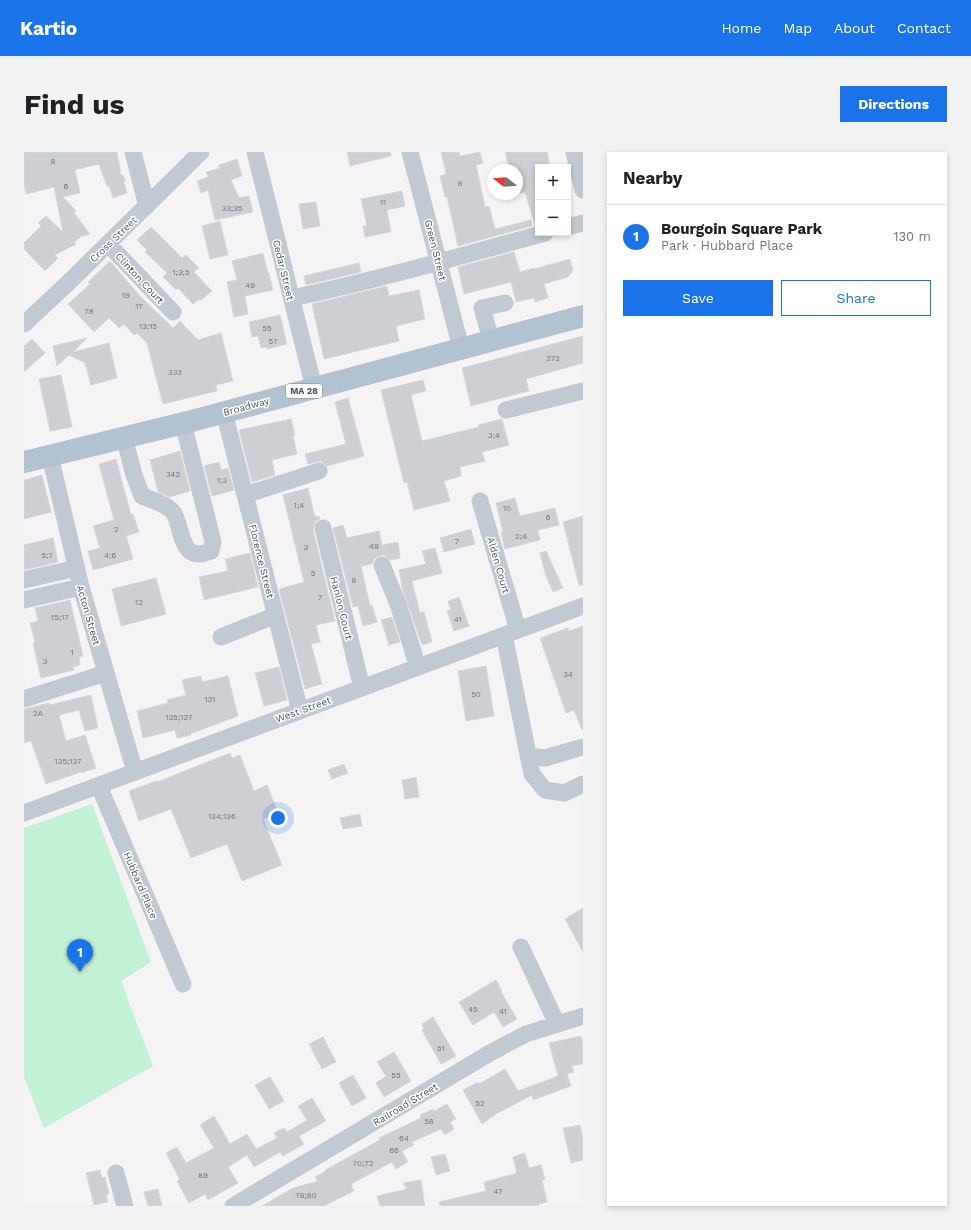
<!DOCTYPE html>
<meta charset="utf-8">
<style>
:root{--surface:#fff;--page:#f2f2f2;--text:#202124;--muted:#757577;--line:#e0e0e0;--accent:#1a73e8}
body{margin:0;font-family:"Work Sans",sans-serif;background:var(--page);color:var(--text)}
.controls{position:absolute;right:12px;top:12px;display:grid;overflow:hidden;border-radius:0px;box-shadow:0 2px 6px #0003}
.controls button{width:36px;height:36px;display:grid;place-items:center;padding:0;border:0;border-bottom:1px solid var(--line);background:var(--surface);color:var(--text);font:20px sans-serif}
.compass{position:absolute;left:463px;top:12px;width:36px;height:36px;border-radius:50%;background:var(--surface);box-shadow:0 2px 6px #0003;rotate:287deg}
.you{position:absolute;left:254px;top:666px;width:14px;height:14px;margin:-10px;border:3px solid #fff;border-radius:50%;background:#1a73e8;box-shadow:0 0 0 6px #1a73e833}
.badge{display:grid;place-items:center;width:26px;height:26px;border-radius:50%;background:var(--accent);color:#fff;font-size:13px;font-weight:700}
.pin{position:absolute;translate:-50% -33px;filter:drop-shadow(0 1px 2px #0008)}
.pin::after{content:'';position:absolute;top:21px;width:14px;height:12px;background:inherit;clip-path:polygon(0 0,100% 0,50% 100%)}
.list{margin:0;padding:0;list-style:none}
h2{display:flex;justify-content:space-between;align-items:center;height:52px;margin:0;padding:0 16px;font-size:17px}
h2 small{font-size:13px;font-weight:400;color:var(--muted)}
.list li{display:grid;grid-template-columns:26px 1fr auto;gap:12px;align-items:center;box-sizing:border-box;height:64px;padding:0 16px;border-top:1px solid var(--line)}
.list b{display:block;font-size:15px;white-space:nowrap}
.list p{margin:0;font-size:13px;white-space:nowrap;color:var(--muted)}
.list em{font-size:13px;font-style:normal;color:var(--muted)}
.actions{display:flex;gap:8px;padding:12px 16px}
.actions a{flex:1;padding:9px 0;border:1px solid var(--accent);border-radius:0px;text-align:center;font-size:14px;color:var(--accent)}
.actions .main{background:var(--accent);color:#fff}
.map{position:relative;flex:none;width:559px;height:1054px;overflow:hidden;border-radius:0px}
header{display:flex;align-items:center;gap:24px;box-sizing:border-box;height:56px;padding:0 20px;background:var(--accent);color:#fff}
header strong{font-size:19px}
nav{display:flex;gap:22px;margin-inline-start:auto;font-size:14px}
.intro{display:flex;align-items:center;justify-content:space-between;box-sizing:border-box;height:96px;padding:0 24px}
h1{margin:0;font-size:28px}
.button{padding:10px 18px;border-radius:0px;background:var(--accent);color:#fff;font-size:14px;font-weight:700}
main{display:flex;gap:24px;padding:0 24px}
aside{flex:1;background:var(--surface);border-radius:0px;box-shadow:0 2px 6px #0003}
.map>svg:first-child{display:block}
</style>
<header>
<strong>Kartio</strong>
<nav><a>Home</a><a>Map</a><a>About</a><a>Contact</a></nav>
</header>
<div class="intro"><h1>Find us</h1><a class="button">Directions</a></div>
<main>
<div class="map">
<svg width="559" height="1054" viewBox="0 0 559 1054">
<rect width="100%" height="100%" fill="#f5f3f3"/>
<path fill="#c3f1d5" d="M 68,652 L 127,810 L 97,829 L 129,914 L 20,976 L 0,925 L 0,676 Z"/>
<path fill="#cdcfd5" stroke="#d7d9de" d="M 0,0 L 93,0 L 97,22 L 99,23 L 101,28 L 100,31 L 103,41 L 89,46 L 85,34 L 83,34 L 75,12 L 51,18 L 56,41 L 39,45 L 52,59 L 50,61 L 66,82 L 58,84 L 50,90 L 52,92 L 31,103 L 34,106 L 21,119 L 0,97 L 0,91 L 17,74 L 14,71 L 22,64 L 39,80 L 30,35 L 2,42 L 0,32 Z
M 323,0 L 366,0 L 367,4 L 326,14 Z
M 417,0 L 435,0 L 436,4 L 456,0 L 459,11 L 452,13 L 461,55 L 465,54 L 471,77 L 507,68 L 508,74 L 434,94 L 423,45 L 421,45 L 416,24 L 422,22 Z
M 481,0 L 523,0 L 526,15 L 514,15 L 514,73 L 511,73 L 501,40 L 496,41 L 493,30 L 493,15 L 485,15 Z
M 213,7 L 218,24 L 207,28 L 215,46 L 225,44 L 229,60 L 191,68 L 184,38 L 177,41 L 173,29 L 184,25 L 182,20 L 196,16 L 195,13 Z
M 378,39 L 381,54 L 363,58 L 367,80 L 341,85 L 339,74 L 343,74 L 337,47 Z
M 292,50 L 296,74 L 279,77 L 275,52 Z
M 196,69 L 204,103 L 186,107 L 178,74 Z
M 127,75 L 158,106 L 162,103 L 175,116 L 170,120 L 188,139 L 176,149 L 175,147 L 169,152 L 154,136 L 152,138 L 139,125 L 143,121 L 121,100 L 123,98 L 113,88 Z
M 490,100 L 496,120 L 510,116 L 510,117 L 546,107 L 549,118 L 544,125 L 520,132 L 524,146 L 511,150 L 510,146 L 492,150 L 487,130 L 440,142 L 434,115 Z
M 239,101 L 244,121 L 245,121 L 249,138 L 221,144 L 224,162 L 210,165 L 203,130 L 213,128 L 208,109 Z
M 86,109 L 116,144 L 149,176 L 156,169 L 174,188 L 197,181 L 209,229 L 192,233 L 193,239 L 139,252 L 123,191 L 113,181 L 110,183 L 100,172 L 95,176 L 85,166 L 70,180 L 44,152 L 66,132 L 64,130 Z
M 335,111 L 337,120 L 282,133 L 280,124 Z
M 363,134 L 365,144 L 395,138 L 401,167 L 372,174 L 375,189 L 300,207 L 288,152 Z
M 256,163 L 263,192 L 243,197 L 243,195 L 237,196 L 234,184 L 228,185 L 225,170 Z
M 559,184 L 559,211 L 502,227 L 505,239 L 447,254 L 438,216 Z
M 63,186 L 49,200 L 85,191 L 93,226 L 67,233 L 61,211 L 45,203 L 33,214 L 29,194 Z
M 8,187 L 21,201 L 0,220 L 0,194 Z
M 37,223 L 48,275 L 26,279 L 15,227 Z
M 399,228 L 402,239 L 387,243 L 398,289 L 455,275 L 454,273 L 478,267 L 485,293 L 458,300 L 461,309 L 436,315 L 437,324 L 420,329 L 426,349 L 390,358 L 383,330 L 380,331 L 357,238 Z
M 324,246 L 340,304 L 303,314 L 297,309 L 284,312 L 281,302 L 322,292 L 311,250 Z
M 267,267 L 271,283 L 269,284 L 273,302 L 248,308 L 251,323 L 228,330 L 215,278 Z
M 156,299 L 166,339 L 145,345 L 134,340 L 126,308 Z
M 92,307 L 107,363 L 109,362 L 115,380 L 102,384 L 109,407 L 69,418 L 64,399 L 76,396 L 69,374 L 90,368 L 75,312 Z
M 195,310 L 197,318 L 204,316 L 210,338 L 188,344 L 180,314 Z
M 18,323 L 27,360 L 0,367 L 0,328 Z
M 284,336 L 291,365 L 295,364 L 296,367 L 292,369 L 290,373 L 289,378 L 311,469 L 292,473 L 296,490 L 287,492 L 298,532 L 281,537 L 255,437 L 280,430 L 259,343 Z
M 491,346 L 496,364 L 531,356 L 535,373 L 514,378 L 516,388 L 481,397 L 477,380 L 479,380 L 472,351 Z
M 559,364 L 559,433 L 555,433 L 539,370 Z
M 319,373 L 323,386 L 355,379 L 358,393 L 374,390 L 376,406 L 366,408 L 360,403 L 355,404 L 350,407 L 348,412 L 337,414 L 346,454 L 348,453 L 353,470 L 339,474 L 334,454 L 329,455 L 309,376 Z
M 447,377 L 451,392 L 420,400 L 416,386 Z
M 29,386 L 34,410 L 0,418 L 0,393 Z
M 411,396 L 418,421 L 388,429 L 396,461 L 400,460 L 408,490 L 398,493 L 379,439 L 375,418 L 402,412 L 398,399 Z
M 522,399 L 539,436 L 529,440 L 522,424 L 516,401 Z
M 226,401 L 234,435 L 180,448 L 175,425 L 204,419 L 201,407 Z
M 132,426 L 142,462 L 97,474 L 88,437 Z
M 435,445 L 445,474 L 430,479 L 423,459 L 427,458 L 424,449 Z
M 46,448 L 59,504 L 55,505 L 56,513 L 49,515 L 50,518 L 17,526 L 9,491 L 11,490 L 6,471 L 14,469 L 11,456 Z
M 368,465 L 376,490 L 365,493 L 357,468 Z
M 559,474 L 559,578 L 558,578 L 550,558 L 542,561 L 516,486 L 544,476 L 545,479 Z
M 462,514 L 470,564 L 442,569 L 434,519 Z
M 255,515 L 263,548 L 240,554 L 231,521 Z
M 177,524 L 178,530 L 204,524 L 214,564 L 166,582 L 167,583 L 153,586 L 151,578 L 119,586 L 113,559 L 144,551 L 143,548 L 162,543 L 158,528 Z
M 67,543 L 74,576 L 61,579 L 55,558 L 35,563 L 42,589 L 61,583 L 72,616 L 57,621 L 57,620 L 22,632 L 7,589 L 0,591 L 0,557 L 25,551 L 26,553 Z
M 206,601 L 208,606 L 216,603 L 230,639 L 243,633 L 254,661 L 239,667 L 258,713 L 218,729 L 203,692 L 167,706 L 147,657 L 115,669 L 105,639 L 132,629 L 133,630 Z
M 320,612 L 324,621 L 308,627 L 304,618 Z
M 392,625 L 395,645 L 381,647 L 378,628 Z
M 336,662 L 338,674 L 319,677 L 316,666 Z
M 559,756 L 559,800 L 541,767 Z
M 472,828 L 478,839 L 477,840 L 493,867 L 479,875 L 470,860 L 449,873 L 435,850 Z
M 409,865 L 432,904 L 417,912 L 398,878 L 400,876 L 398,872 Z
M 557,884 L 559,892 L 559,912 L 548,914 L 550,920 L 543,922 L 547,934 L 509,948 L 508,943 L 472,962 L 458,972 L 439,938 L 454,930 L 455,932 L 481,917 L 494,939 L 534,924 L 525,891 Z
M 299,885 L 312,910 L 298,917 L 285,892 Z
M 370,900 L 387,929 L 360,945 L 352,931 L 362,924 L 353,910 Z
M 329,923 L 342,946 L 328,954 L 315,931 Z
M 246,925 L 260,949 L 245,957 L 231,933 Z
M 288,946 L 302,969 L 275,984 L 280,992 L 259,1004 L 256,1000 L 230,1015 L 223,1003 L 204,1015 L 214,1031 L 184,1048 L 181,1042 L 165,1051 L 153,1029 L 156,1028 L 142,1001 L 153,995 L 162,1011 L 190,996 L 176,973 L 190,964 L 206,992 L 223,982 L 232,997 L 253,986 L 250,981 L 260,976 L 263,980 L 283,968 L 274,954 Z
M 423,952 L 432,967 L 426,970 L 430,977 L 421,983 L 417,977 L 388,990 L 390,993 L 378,999 L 384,1010 L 372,1017 L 368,1010 L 327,1032 L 330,1039 L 300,1054 L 238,1054 L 269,1036 L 294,1029 L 291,1025 L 302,1019 L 301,1018 L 356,988 L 355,986 L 397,966 L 396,963 L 409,957 L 410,959 Z
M 556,973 L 559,985 L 559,1008 L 547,1011 L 539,976 Z
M 501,1001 L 505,1016 L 517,1013 L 521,1028 L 518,1028 L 523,1050 L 514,1052 L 515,1054 L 416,1054 L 415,1050 L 462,1039 L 460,1030 L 493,1021 L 489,1005 Z
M 421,1002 L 426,1019 L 412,1023 L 407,1005 Z
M 76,1018 L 78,1026 L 81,1025 L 85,1042 L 82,1043 L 84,1050 L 70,1053 L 62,1021 Z
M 397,1028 L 401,1054 L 356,1054 L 353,1044 L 383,1037 L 379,1031 Z
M 134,1037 L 138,1054 L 124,1054 L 120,1040 Z"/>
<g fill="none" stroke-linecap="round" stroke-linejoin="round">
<path stroke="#c1cad2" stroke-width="17" d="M 109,0 L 123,54
M 231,0 L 290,236
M 386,0 L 437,196
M 550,0 L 559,38
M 544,75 L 559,71
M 84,92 L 149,160
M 268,146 C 353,128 437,104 521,81
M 0,172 L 43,132 L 177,0
M 467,188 L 458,156 L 481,151
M 482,258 L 559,239
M 200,260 L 276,559
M 100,285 L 110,323 L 118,344 C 128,348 142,352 149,360 C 157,370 156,403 175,402 C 179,402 184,400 187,399 L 189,390 L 159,271
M 26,304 L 57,435 L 111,620
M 221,343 L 295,319
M 456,349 L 494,478
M 299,376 L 338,536
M 358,413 L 374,452 L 394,515
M 0,428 L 53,416
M 0,448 L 57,435
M 480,483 L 508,622 L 521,638 L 540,641 L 559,632
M 197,485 L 252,463
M 0,547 L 82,521
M 504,604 L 521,606 L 559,595
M 75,634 L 159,832
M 0,661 L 559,454
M 497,795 L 533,872
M 92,1021 L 101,1054
M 209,1054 L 466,901 L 502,882 L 559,864"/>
<path stroke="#b3c2d1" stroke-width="22" d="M 0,310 L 164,270 L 559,164"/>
</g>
<g text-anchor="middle" stroke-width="3" stroke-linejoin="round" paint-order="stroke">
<g font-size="8" fill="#6b747e">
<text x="29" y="12">8</text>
<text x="436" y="34">8</text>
<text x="42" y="37">6</text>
<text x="359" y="53">11</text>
<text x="208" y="59">33;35</text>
<text x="157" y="123">1;3;5</text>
<text x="226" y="136">49</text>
<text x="102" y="146">19</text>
<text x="115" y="157">17</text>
<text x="65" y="162">78</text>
<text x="124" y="177">13;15</text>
<text x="243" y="179">55</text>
<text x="249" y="192">57</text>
<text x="529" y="209">272</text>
<text x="151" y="223">333</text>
<text x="470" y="286">3;4</text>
<text x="149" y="325">342</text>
<text x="198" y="331">1;3</text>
<text x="275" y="356">1;4</text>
<text x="483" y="359">10</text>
<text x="524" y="368">6</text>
<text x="92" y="380">2</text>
<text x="497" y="387">2;4</text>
<text x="433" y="392">7</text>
<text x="350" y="397">49</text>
<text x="282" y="398">3</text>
<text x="23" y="406">5;7</text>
<text x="86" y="406">4;6</text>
<text x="289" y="424">5</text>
<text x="330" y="431">8</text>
<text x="296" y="448">7</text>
<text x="115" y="453">12</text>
<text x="36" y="468">15;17</text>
<text x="434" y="470">41</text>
<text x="48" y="503">1</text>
<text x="21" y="512">3</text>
<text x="544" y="525">34</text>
<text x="452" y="545">50</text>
<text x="186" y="550">121</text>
<text x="14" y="564">2A</text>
<text x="155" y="568">125;127</text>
<text x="44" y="612">135;137</text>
<text x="198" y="667">134;136</text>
<text x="449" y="860">45</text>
<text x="479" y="862">41</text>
<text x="417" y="899">51</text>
<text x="372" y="926">55</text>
<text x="456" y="954">52</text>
<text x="405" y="972">58</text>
<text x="380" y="989">64</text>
<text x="370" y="1001">66</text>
<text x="339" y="1014">70;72</text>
<text x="179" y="1026">89</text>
<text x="474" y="1042">47</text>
<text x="282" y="1046">78;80</text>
</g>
<rect fill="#fff" stroke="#808990" stroke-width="1" x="262" y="232" width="36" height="14" rx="3"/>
<g font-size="9" font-weight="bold" fill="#4a5661">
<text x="280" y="242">MA 28</text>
</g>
<g font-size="10" fill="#4a5661" stroke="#fff">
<text transform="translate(89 87) rotate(-44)" y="4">Cross Street</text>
<text transform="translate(412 98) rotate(76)" y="4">Green Street</text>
<text transform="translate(260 118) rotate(76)" y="4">Cedar Street</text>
<text transform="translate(116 126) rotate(47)" y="4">Clinton Court</text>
<text transform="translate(222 254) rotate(-15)" y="4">Broadway</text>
<text transform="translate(238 409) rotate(76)" y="4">Florence Street</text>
<text transform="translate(475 413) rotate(74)" y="4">Alden Court</text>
<text transform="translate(318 456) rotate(76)" y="4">Hanlon Court</text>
<text transform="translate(65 463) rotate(74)" y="4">Acton Street</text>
<text transform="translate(279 557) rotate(-20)" y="4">West Street</text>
<text transform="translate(117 733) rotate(67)" y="4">Hubbard Place</text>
<text transform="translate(381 952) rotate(-31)" y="4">Railroad Street</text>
</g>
</g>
</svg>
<div class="controls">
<button>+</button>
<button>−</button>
</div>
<svg class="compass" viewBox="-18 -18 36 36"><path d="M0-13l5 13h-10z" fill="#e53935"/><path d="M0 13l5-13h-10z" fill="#757577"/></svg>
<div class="you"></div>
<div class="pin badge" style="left:56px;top:820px">1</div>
</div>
<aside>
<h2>Nearby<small></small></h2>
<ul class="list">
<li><span class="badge">1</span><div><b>Bourgoin Square Park</b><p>Park · Hubbard Place</p></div><em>130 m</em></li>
</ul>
<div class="actions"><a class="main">Save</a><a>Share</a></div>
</aside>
</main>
